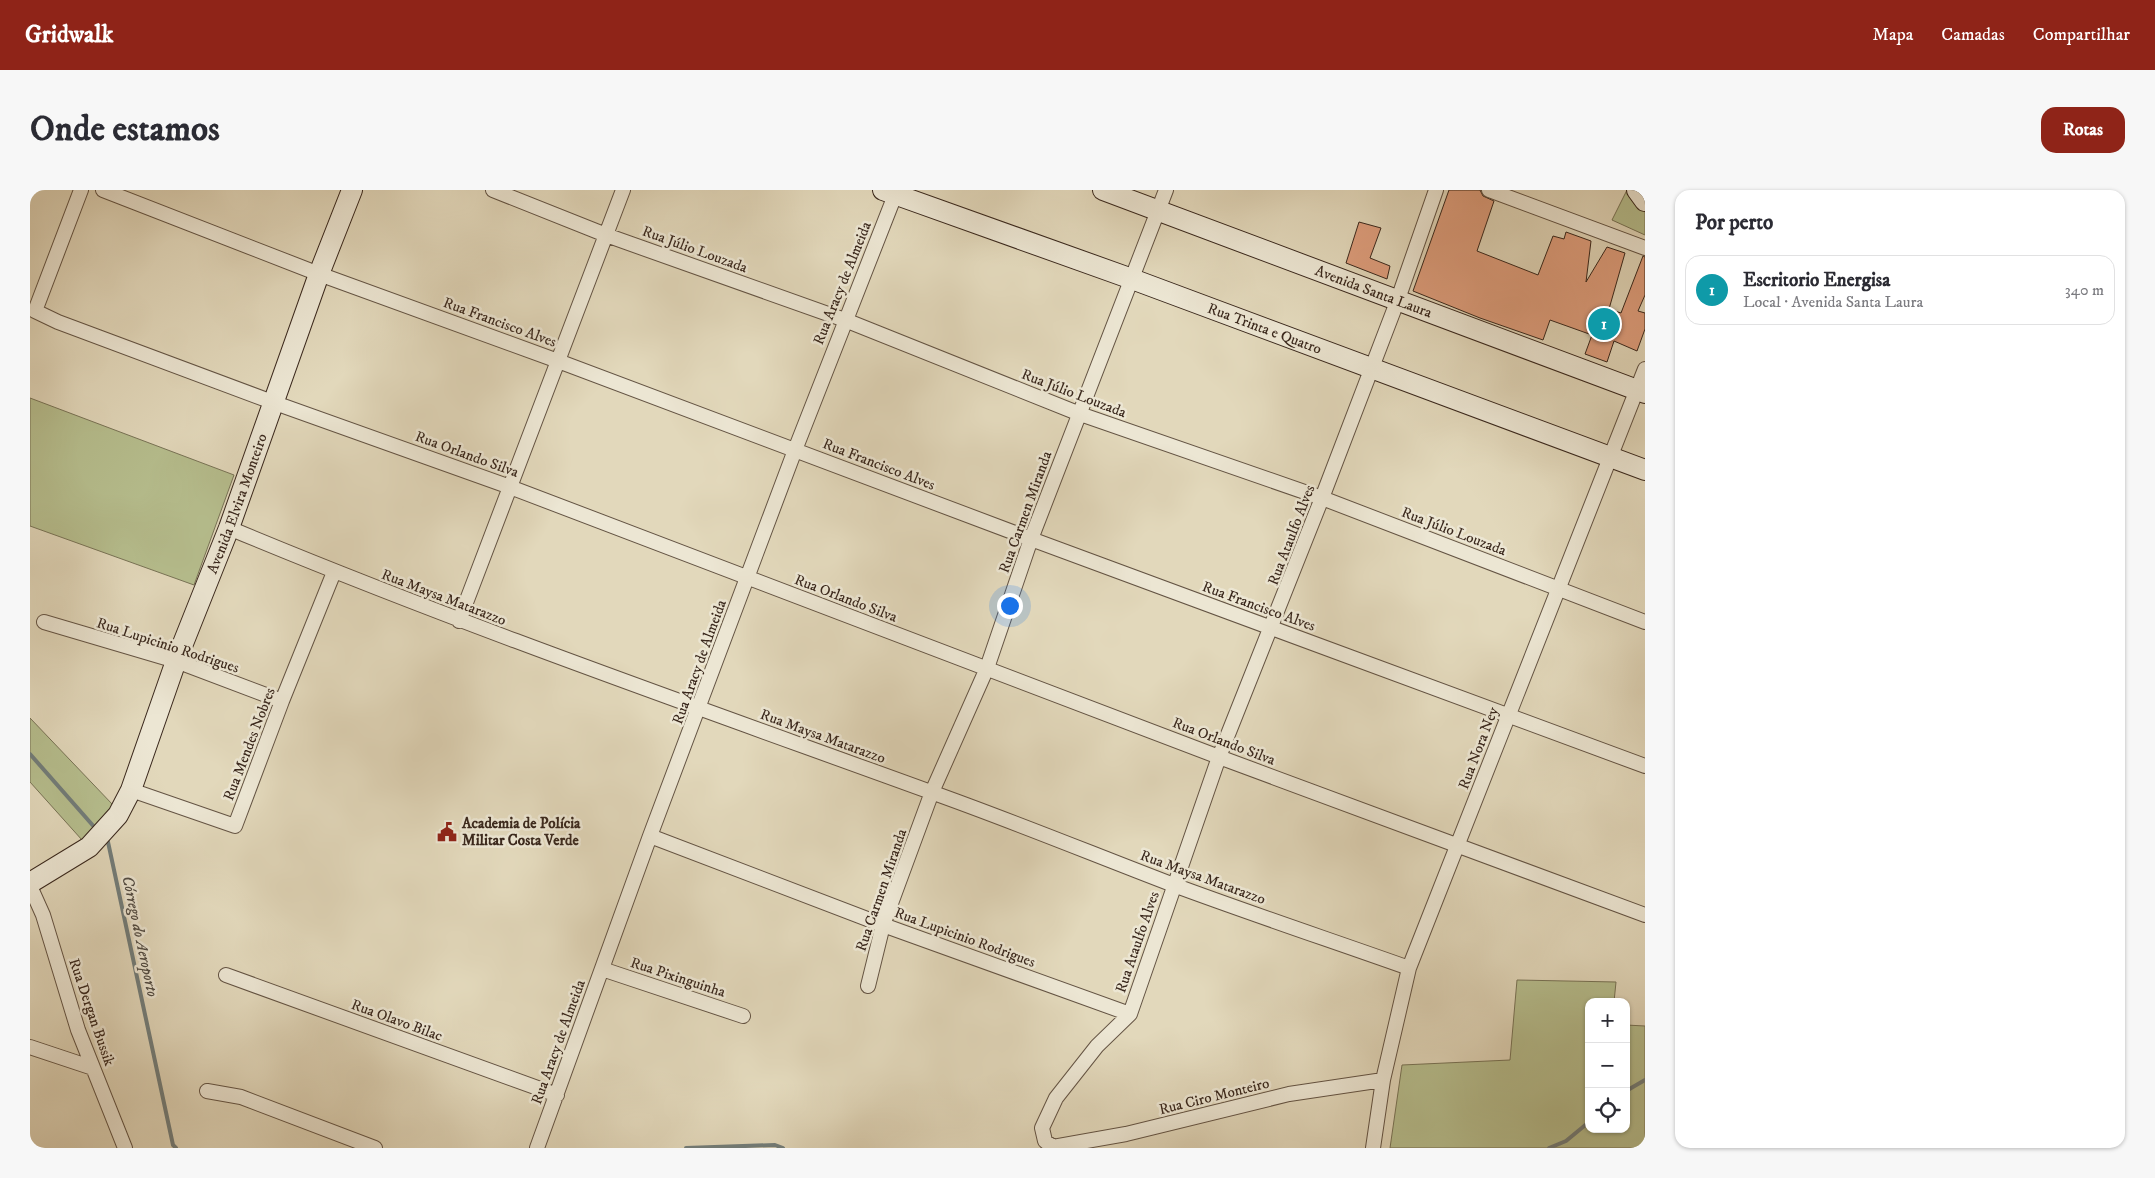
<!DOCTYPE html>
<html lang="pt">
<meta charset="utf-8">
<style>
:root{--surface:#fff;--page:#f7f7f7;--text:#2b2b33;--muted:#7c7c81;--line:#e1e1e2;--accent:#8f2418}
body{margin:0;font-family:"IM FELL DW Pica",serif;background:var(--page);color:var(--text)}
.controls{position:absolute;right:15px;bottom:15px;display:grid;overflow:hidden;border-radius:10px;box-shadow:0 1px 4px #0004}
.controls button{width:45px;height:45px;display:grid;place-items:center;padding:0;border:0;border-bottom:1px solid var(--line);background:var(--surface);color:var(--text);font:25px sans-serif}
.you{position:absolute;left:979px;top:415px;width:18px;height:18px;margin:-12px;border:4px solid #fff;border-radius:50%;background:#1a73e8;box-shadow:0 0 0 8px #1a73e833}
.badge{display:grid;place-items:center;width:32px;height:32px;border-radius:50%;background:var(--accent);color:#fff;font-size:16px;font-weight:700}
.pin{position:absolute;translate:-50% -50%;border:2px solid #fff;box-shadow:0 1px 5px #0006}
.list{margin:0;padding:0;list-style:none}
h2{display:flex;justify-content:space-between;align-items:center;height:65px;margin:0;padding:0 20px;font-size:21px}
h2 small{font-size:16px;font-weight:400;color:var(--muted)}
.list li{display:grid;grid-template-columns:32px 1fr auto;gap:15px;align-items:center;box-sizing:border-box;height:70px;margin:0 10px 10px;padding:0 10px;border:1px solid var(--line);border-radius:15px}
.list b{display:block;font-size:19px;white-space:nowrap}
.list p{margin:0;font-size:16px;white-space:nowrap;color:var(--muted)}
.list em{font-size:16px;font-style:normal;color:var(--muted)}
.icon{flex:none;width:28px;height:28px;fill:none;stroke:currentColor;stroke-width:2;stroke-linecap:round;stroke-linejoin:round}
.map{position:relative;flex:none;width:1615px;height:958px;overflow:hidden;border-radius:15px}
header{display:flex;align-items:center;gap:30px;box-sizing:border-box;height:70px;padding:0 25px;background:var(--accent);color:#fff}
header strong{font-size:24px}
nav{display:flex;gap:28px;margin-inline-start:auto;font-size:18px}
.intro{display:flex;align-items:center;justify-content:space-between;box-sizing:border-box;height:120px;padding:0 30px}
h1{margin:0;font-size:35px}
.button{padding:12px 22px;border-radius:15px;background:var(--accent);color:#fff;font-size:18px;font-weight:700}
main{display:flex;gap:30px;padding:0 30px}
aside{flex:1;background:var(--surface);border-radius:15px;box-shadow:0 1px 4px #0004}
.map>svg:first-child{display:block}
</style>
<header>
<strong>Gridwalk</strong>
<nav><a>Mapa</a><a>Camadas</a><a>Compartilhar</a></nav>
</header>
<div class="intro"><h1>Onde estamos</h1><a class="button">Rotas</a></div>
<main>
<div class="map">
<svg width="1615" height="958" viewBox="0 0 1615 958">
<rect width="100%" height="100%" fill="#e2d8bb"/>
<filter id="stains"><feTurbulence type="fractalNoise" baseFrequency=".004" numOctaves="4"/><feColorMatrix values="0 0 0 0 .2 0 0 0 0 .09 0 0 0 0 .02 0 0 0 .5 -.17"/></filter>
<radialGradient id="worn" r=".72"><stop offset=".6" stop-color="#630" stop-opacity="0"/><stop offset="1" stop-color="#630" stop-opacity=".3"/></radialGradient>
<path fill="#b6be8e" stroke="#787356" d="M 1597,0 L 1615,20 L 1615,45 L 1582,30 Z
M 0,208 L 204,285 L 164,395 L 0,336 Z
M 0,528 L 83,615 L 52,650 L 0,592 Z
M 1487,790 L 1586,792 L 1584,812 L 1559,812 L 1559,939 L 1596,939 L 1596,835 L 1615,836 L 1615,958 L 1360,958 L 1372,875 L 1480,870 Z"/>
<g fill="none" stroke-linecap="round" stroke-linejoin="round">
<path stroke="#737e7b" stroke-width="4" d="M 0,564 L 66,639
M 74,648 L 78,652 L 143,955 L 146,958
M 1596,901 L 1615,890
M 656,958 L 745,955 L 753,958
M 1519,958 L 1536,951 L 1559,932"/>
</g>
<path fill="#de9e7d" stroke="#3a281d" d="M 1419,0 L 1450,0 L 1453,6 L 1464,11 L 1447,61 L 1508,85 L 1523,46 L 1534,49 L 1536,42 L 1561,51 L 1556,92 L 1577,57 L 1595,63 L 1579,119 L 1591,123 L 1613,66 L 1615,67 L 1615,105 L 1608,121 L 1615,123 L 1615,139 L 1607,161 L 1584,151 L 1577,172 L 1555,164 L 1562,145 L 1520,130 L 1513,150 L 1450,128 L 1383,101 Z
M 1329,32 L 1351,38 L 1340,68 L 1360,76 L 1357,89 L 1316,73 Z"/>
<g fill="none" stroke-linecap="round" stroke-linejoin="round">
<defs>
<path id="street" d="M 51,0 L 5,121 L 28,132 L 245,213 L 480,297 L 1189,567 L 1615,725
M 73,0 L 289,84 L 528,171 L 1001,349 L 1615,576
M 463,0 L 576,45 L 815,130 L 1050,224 L 1292,308 L 1615,432
M 1459,0 L 1615,58
M 199,338 C 429,434 664,516 898,601 C 980,630 1060,663 1141,694 C 1219,723 1300,750 1379,778
M 429,431 L 593,0
M 14,432 L 146,471 L 252,511
M 101,600 L 205,636 L 252,511 L 304,382
M 620,646 L 853,735 L 1100,824
M 0,696 L 13,725 L 48,840 L 95,958
M 572,779 L 713,826
M 196,785 L 527,905
M 838,796 L 853,735 L 902,602 L 957,478 L 1001,349 L 1136,0
M 0,857 L 63,878
M 1353,890 L 1259,904 L 1096,944 L 1023,957 L 1015,951 L 1012,938 L 1026,908 L 1067,856 L 1100,824 L 1189,567 L 1292,308 L 1367,112 L 1406,0
M 177,901 L 211,907 L 345,958
M 507,958 L 620,646 L 765,260 L 867,0
M 1343,958 L 1353,890 L 1379,778 L 1615,179"/>
<g id="secondary">
<path id="s1" d="M 853,0 L 1102,89 L 1615,280"/>
<path id="s2" d="M 1073,0 L 1615,203"/>
<path d="M 1607,0 L 1615,11"/>
<path id="s3" d="M 0,693 L 59,657 L 88,625 L 101,600 L 146,471 L 199,338 L 289,84 L 322,0"/>
</g>
</defs>
<use href="#street" stroke="#645444" stroke-width="16"/>
<use href="#secondary" stroke="#3a281d" stroke-width="22"/>
<use href="#street" stroke="#ece6d3" stroke-width="14"/>
<use href="#secondary" stroke="#ece6d3" stroke-width="20"/>
</g>
<defs>
<symbol id="civic-bare" viewBox="-9 -9 18 18"><path d="M-.6-6.5H3V-4.5H.6V-3L4-1V1h2V6H-6V1h2V-1L-.6-3ZM-1.2 2.5V6h2.4V2.5Z" fill="#8f2418" stroke="#ece6d3" stroke-width="2.5" paint-order="stroke"/></symbol>
</defs>
<g fill-rule="evenodd">
<use href="#civic-bare" x="403" y="628" width="28" height="28"/>
</g>
<g text-anchor="middle" stroke-width="5" stroke-linejoin="round" paint-order="stroke">
<g font-size="15" fill="#3a281d" stroke="#ece6d3">
<text transform="translate(665 59) rotate(20)" y="5">Rua Júlio Louzada</text>
<text transform="translate(812 93) rotate(-68)" y="5">Rua Aracy de Almeida</text>
<text dy="5" stroke="none"><textPath href="#s2" startOffset="289">Avenida Santa Laura</textPath></text>
<text transform="translate(470 132) rotate(20)" y="5">Rua Francisco Alves</text>
<text dy="5" stroke="none"><textPath href="#s1" startOffset="406">Rua Trinta e Quatro</textPath></text>
<text transform="translate(1044 203) rotate(21)" y="5">Rua Júlio Louzada</text>
<text transform="translate(437 264) rotate(20)" y="5">Rua Orlando Silva</text>
<text transform="translate(849 274) rotate(21)" y="5">Rua Francisco Alves</text>
<text dy="5" stroke="none"><textPath href="#s3" startOffset="446">Avenida Elvira Monteiro</textPath></text>
<text transform="translate(995 322) rotate(-70)" y="5">Rua Carmen Miranda</text>
<text transform="translate(1424 341) rotate(21)" y="5">Rua Júlio Louzada</text>
<text transform="translate(1261 345) rotate(-69)" y="5">Rua Ataulfo Alves</text>
<text transform="translate(414 407) rotate(21)" y="5">Rua Maysa Matarazzo</text>
<text transform="translate(816 408) rotate(21)" y="5">Rua Orlando Silva</text>
<text transform="translate(1229 416) rotate(20)" y="5">Rua Francisco Alves</text>
<text transform="translate(138 455) rotate(18)" y="5">Rua Lupicinio Rodrigues</text>
<text transform="translate(669 472) rotate(-70)" y="5">Rua Aracy de Almeida</text>
<text transform="translate(793 546) rotate(20)" y="5">Rua Maysa Matarazzo</text>
<text transform="translate(1194 551) rotate(21)" y="5">Rua Orlando Silva</text>
<text transform="translate(219 554) rotate(-69)" y="5">Rua Mendes Nobres</text>
<text transform="translate(1448 558) rotate(-69)" y="5">Rua Nora Ney</text>
<text transform="translate(1173 687) rotate(20)" y="5">Rua Maysa Matarazzo</text>
<text transform="translate(851 700) rotate(-71)" y="5">Rua Carmen Miranda</text>
<text transform="translate(935 747) rotate(20)" y="5">Rua Lupicinio Rodrigues</text>
<text transform="translate(1107 752) rotate(-71)" y="5">Rua Ataulfo Alves</text>
<text transform="translate(648 787) rotate(18)" y="5">Rua Pixinguinha</text>
<text transform="translate(62 822) rotate(71)" y="5">Rua Dergan Bussik</text>
<text transform="translate(367 830) rotate(20)" y="5">Rua Olavo Bilac</text>
<text transform="translate(528 852) rotate(-70)" y="5">Rua Aracy de Almeida</text>
<text transform="translate(1184 906) rotate(-14)" y="5">Rua Ciro Monteiro</text>
</g>
<g font-size="15" font-weight="bold" fill="#3a281d" stroke="#ece6d3" text-anchor="start">
<text x="432" y="638">Academia de Polícia<tspan x="432" dy="17">Militar Costa Verde</tspan></text>
</g>
<g font-size="16" font-style="italic" fill="#524c44" stroke="#ece6d3">
<text transform="translate(111 746) rotate(78)" y="6">Córrego do Aeroporto</text>
</g>
</g>
<rect width="100%" height="100%" filter="url(#stains)"/>
<rect width="100%" height="100%" fill="url(#worn)"/>
</svg>
<div class="controls">
<button>+</button>
<button>−</button>
<button><svg class="icon" aria-label="locate" viewBox="0 0 24 24"><circle cx="12" cy="12" r="6"/><path d="M12 2v4M12 18v4M2 12h4M18 12h4"/></svg></button>
</div>
<div class="you"></div>
<div class="pin badge" style="left:1574px;top:134px;background:#0f9aa8">1</div>
</div>
<aside>
<h2>Por perto<small></small></h2>
<ul class="list">
<li><span class="badge" style="background:#0f9aa8">1</span><div><b>Escritorio Energisa</b><p>Local · Avenida Santa Laura</p></div><em>340 m</em></li>
</ul>
</aside>
</main>
